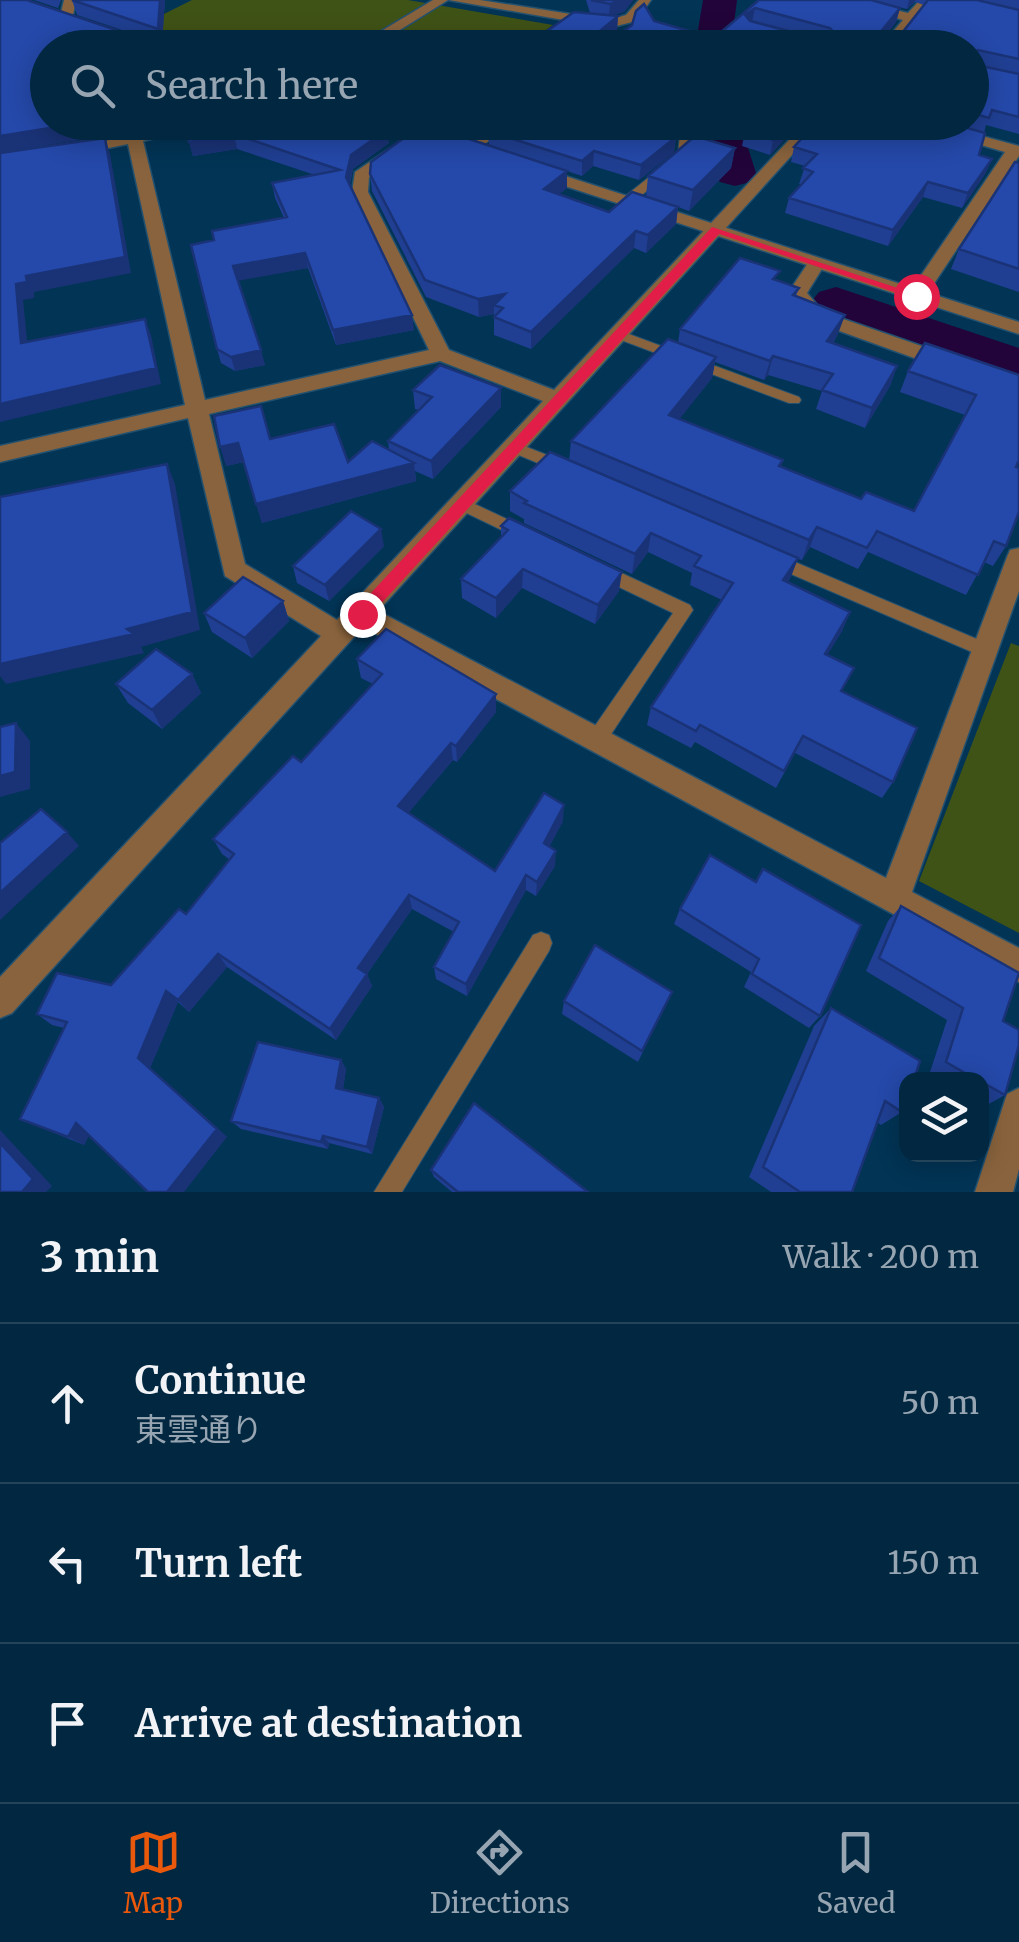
<!DOCTYPE html>
<meta charset="utf-8">
<style>
:root{--surface:#022740;--page:#10334b;--text:#f1f3f6;--muted:#96a5b1;--line:#234459;--accent:#ea580c}
body{margin:0;font-family:Merriweather,"Noto Sans JP",serif;background:var(--page);color:var(--text)}
.controls{position:absolute;right:30px;bottom:30px;display:grid;overflow:hidden;border-radius:20px;box-shadow:0 5px 25px #0003}
.controls button{width:90px;height:90px;display:grid;place-items:center;padding:0;border:0;border-bottom:2px solid var(--line);background:var(--surface);color:var(--text);font:50px sans-serif}
.stop{position:absolute;width:30px;height:30px;margin:-22px;border:8px solid #e11d48;border-radius:50%;background:#fff}
.stop.end{background:#e11d48;border-color:#fff;box-shadow:0 2px 10px #0008}
.list{margin:0;padding:0;list-style:none}
h2{display:flex;justify-content:space-between;align-items:center;height:130px;margin:0;padding:0 40px;font-size:42px}
h2 small{font-size:32px;font-weight:400;color:var(--muted)}
.list li{display:grid;grid-template-columns:65px 1fr auto;gap:30px;align-items:center;box-sizing:border-box;height:160px;padding:0 40px;border-top:2px solid var(--line)}
.list b{display:block;font-size:38px;white-space:nowrap}
.list p{margin:0;font-size:32px;white-space:nowrap;color:var(--muted)}
.list em{font-size:32px;font-style:normal;color:var(--muted)}
.icon{flex:none;width:55px;height:55px;fill:none;stroke:currentColor;stroke-width:2;stroke-linecap:round;stroke-linejoin:round}
.map{position:relative;flex:none;width:1019px;height:1192px;overflow:hidden}
.search{position:absolute;background:var(--surface);box-shadow:0 5px 25px #0003;left:30px;right:30px;top:30px;height:110px;display:flex;align-items:center;gap:25px;box-sizing:border-box;padding:0 35px;border-radius:55px;color:var(--muted);font-size:38px}
.sheet{height:610px;background:var(--surface)}
nav{display:flex;justify-content:space-around;align-items:center;box-sizing:border-box;height:140px;border-top:2px solid var(--line);background:var(--surface);font-size:28px;color:var(--muted)}
nav a{display:grid;justify-items:center;gap:5px}
nav .on{color:var(--accent)}
.map>svg:first-child{display:block}
</style>
<div class="map">
<svg width="1019" height="1192" viewBox="0 0 1019 1192">
<rect width="100%" height="100%" fill="#023455"/>
<path fill="#405316" d="M 192,0 L 408,0 L 553,25 L 520,48 L 405,47 L 357,34 L 334,47 L 205,47 L 136,28 Z
M 1011,643 L 1019,646 L 1019,933 L 919,881 Z"/>
<g fill="none" stroke-linecap="round" stroke-linejoin="round">
<path fill="#22043a" fill-rule="evenodd" d="M 703,0 L 737,0 L 731,48 L 695,48 Z
M 700,122 L 740,122 L 756,173 L 750,182 L 735,186 L 720,182 L 714,173 Z
M 836,287 L 1019,348 L 1019,383 L 819,312 L 811,302 L 819,292 Z"/>
<defs>
<path id="service" d="M 500,122 L 512,122 L 475,152 L 467,152 L 467,148 Z
M 681,124 L 690,126 L 688,157 L 631,204 L 623,204 L 623,198 L 678,154 Z
M 618,330 L 799,397 L 801,400 L 799,403 L 789,403 L 613,337 L 611,334 Z
M 514,442 L 570,464 L 572,468 L 564,474 L 509,451 L 506,447 L 509,443 Z
M 462,498 L 528,529 L 530,533 L 528,537 L 516,537 L 456,508 L 454,504 Z
M 776,554 L 991,645 L 994,650 L 991,655 L 985,658 L 979,655 L 770,565 L 768,560 Z
M 600,563 L 690,605 L 693,610 L 604,745 L 597,748 L 590,745 L 587,739 L 590,733 L 673,613 L 594,575 L 591,570 L 594,565 Z
M 541,932 L 549,935 L 552,943 L 549,951 L 402,1192 L 374,1192 L 533,935 Z"/>
<path id="minor" d="M 64,0 L 76,0 L 72,20 L 60,17 Z
M 433,0 L 448,0 L 371,48 L 353,48 Z
M 449,0 L 480,0 L 609,20 L 626,15 L 639,0 L 651,0 L 636,21 L 609,28 Z
M 832,0 L 854,0 L 908,13 L 920,0 L 933,0 L 894,48 L 879,48 L 903,20 Z
M 187,122 L 220,122 L 143,141 L 205,400 L 429,350 L 352,192 L 355,172 L 389,149 L 403,152 L 369,177 L 368,192 L 449,350 L 554,390 L 806,122 L 822,122 L 378,611 L 886,878 L 1007,557 L 1010,550 L 1019,548 L 1019,591 L 912,892 L 1019,948 L 1019,982 L 363,627 L 12,1013 L 0,1018 L 0,977 L 321,636 L 225,576 L 188,418 L 0,462 L 0,446 L 185,405 L 128,144 L 74,155 L 66,150 ZM 440,361 L 543,401 L 337,620 L 245,564 L 209,414 Z
M 903,122 L 930,122 L 1019,146 L 1019,156 L 923,300 L 916,302 L 907,296 L 1005,152 Z
M 816,259 L 825,264 L 807,293 L 823,312 L 956,358 L 956,368 L 942,368 L 809,320 L 788,293 L 810,260 Z
M 1019,1088 L 1019,1169 L 1013,1192 L 975,1192 L 1007,1094 Z"/>
<path id="tertiary" d="M 379,122 L 403,122 L 452,141 L 438,144 Z
M 534,166 L 1019,322 L 1019,334 L 528,174 L 528,168 Z"/>
</defs>
<use href="#service" stroke="#235170" stroke-width="2"/>
<use href="#minor" stroke="#235170" stroke-width="3"/>
<use href="#tertiary" stroke="#235170" stroke-width="3"/>
<use href="#service" fill="#89633d" fill-rule="evenodd"/>
<use href="#minor" fill="#89633d" fill-rule="evenodd"/>
<use href="#tertiary" fill="#89633d" fill-rule="evenodd"/>
</g>
<path fill="#203f92" fill-rule="evenodd" d="M 0,0 L 137,37 L 143,37 L 77,15 L 72,0 L 165,0 L 162,43 L 154,41 L 156,48 L 48,48 L 110,135 L 0,152 Z
M 34,0 L 61,0 L 58,8 Z
M 586,0 L 633,0 L 624,12 L 612,15 L 618,16 L 617,30 L 608,37 L 616,37 L 654,21 L 714,38 L 759,0 L 1019,0 L 1019,134 L 986,125 L 979,155 L 992,159 L 985,174 L 962,208 L 923,197 L 888,246 L 785,213 L 789,198 L 801,184 L 799,184 L 805,166 L 791,162 L 794,147 L 817,122 L 972,122 L 972,48 L 523,48 L 590,13 ZM 876,2 L 907,9 L 915,2 L 924,5 L 898,38 L 886,35 L 896,22 L 900,8 Z
M 184,122 L 389,143 L 353,169 L 350,184 L 414,330 L 336,345 L 308,268 L 238,280 L 265,365 L 235,371 L 221,363 L 217,349 L 214,240 L 284,218 L 275,198 L 272,183 L 315,175 L 237,149 L 193,156 Z
M 431,122 L 493,122 L 471,140 L 489,145 L 488,131 L 499,122 L 681,122 L 669,135 L 676,137 L 674,152 L 639,180 L 593,166 L 582,176 L 567,171 L 567,188 L 559,194 L 609,212 L 646,196 L 648,176 L 735,148 L 731,168 L 689,211 L 678,207 L 676,224 L 646,253 L 634,248 L 531,349 L 494,335 L 494,314 L 479,317 L 426,297 L 372,191 L 370,174 L 432,127 Z
M 800,122 L 770,155 L 742,146 L 745,131 Z
M 1019,163 L 1019,292 L 951,269 L 959,249 Z
M 777,281 L 799,288 L 796,296 L 838,334 L 833,343 L 897,366 L 890,386 L 865,428 L 816,409 L 822,391 L 768,375 L 764,380 L 715,362 L 712,378 L 679,419 L 781,467 L 861,499 L 914,511 L 965,415 L 900,392 L 908,371 L 1019,375 L 1016,467 L 1006,546 L 993,566 L 984,562 L 966,595 L 868,552 L 858,569 L 810,547 L 802,560 L 798,559 L 788,582 L 850,612 L 842,631 L 827,655 L 842,691 L 893,782 L 882,798 L 795,753 L 776,788 L 695,742 L 691,748 L 647,725 L 651,707 L 722,600 L 690,585 L 692,573 L 648,552 L 632,574 L 524,523 L 524,519 L 510,511 L 510,491 L 569,461 L 571,441 L 678,343 L 680,329 Z
M 501,388 L 501,407 L 433,479 L 415,471 L 416,481 L 262,523 L 244,462 L 226,466 L 270,439 L 348,462 L 389,450 L 388,441 L 419,410 L 415,409 L 413,390 Z
M 501,526 L 619,591 L 595,624 L 522,588 L 496,618 L 462,598 L 461,579 L 501,537 Z
M 384,546 L 329,601 L 297,583 L 293,566 Z
M 283,601 L 289,621 L 252,658 L 212,632 L 204,613 Z
M 357,659 L 496,712 L 457,762 L 453,760 L 408,813 L 495,871 L 563,821 L 549,847 L 555,866 L 536,896 L 526,890 L 467,996 L 436,979 L 434,967 L 454,932 L 412,909 L 367,974 L 372,986 L 336,1040 L 227,967 L 189,1012 L 178,1002 L 150,1068 L 227,1137 L 89,1135 L 84,1145 L 20,1119 L 64,1028 L 52,1025 L 37,1014 L 111,985 L 186,914 L 230,860 L 222,854 L 213,839 L 301,762 L 373,684 L 361,678 Z
M 192,674 L 201,693 L 162,729 L 128,703 L 116,684 Z
M 710,855 L 820,1016 L 809,1028 L 744,987 L 751,972 L 674,924 L 680,909 Z
M 901,906 L 1003,1021 L 1005,1095 L 987,1105 L 982,1102 L 982,1080 L 943,1080 L 930,1072 L 947,1020 L 866,971 L 888,921 Z
M 672,992 L 638,1062 L 562,1014 L 564,1001 Z
M 831,1008 L 902,1112 L 881,1125 L 877,1122 L 852,1192 L 771,1192 L 749,1177 L 814,1026 Z
M 341,1060 L 346,1069 L 343,1089 L 379,1098 L 384,1107 L 372,1154 L 329,1143 L 328,1149 L 241,1129 L 231,1121 Z
M 431,1170 L 588,1192 L 452,1192 L 434,1177 Z"/>
<path fill="#1a3377" d="M 160,0 L 165,0 L 162,43 L 158,29 Z
M 622,0 L 633,0 L 624,12 L 609,16 L 610,4 Z
M 909,0 L 916,0 L 907,9 Z
M 755,8 L 752,22 L 745,15 Z
M 900,8 L 896,22 L 875,48 L 879,34 Z
M 618,16 L 617,30 L 599,45 L 600,31 Z
M 153,37 L 156,48 L 108,48 Z
M 87,122 L 107,122 L 110,135 L 0,152 L 0,136 Z
M 474,122 L 493,122 L 471,140 L 470,125 Z
M 669,122 L 681,122 L 658,147 L 660,132 Z
M 790,122 L 800,122 L 770,155 L 773,140 Z
M 388,129 L 389,143 L 353,169 L 348,191 L 346,177 L 351,155 Z
M 234,134 L 237,149 L 193,156 L 189,142 Z
M 676,137 L 674,152 L 639,180 L 641,165 Z
M 105,138 L 110,154 L 131,273 L 34,292 L 34,298 L 23,300 L 29,359 L 21,343 L 16,284 L 26,276 Z
M 735,148 L 731,168 L 689,211 L 693,190 Z
M 594,151 L 593,166 L 582,176 L 582,161 Z
M 992,159 L 985,174 L 962,208 L 968,193 Z
M 567,171 L 567,188 L 544,206 L 544,189 Z
M 928,182 L 923,197 L 888,246 L 893,230 Z
M 678,207 L 676,224 L 646,253 L 648,235 Z
M 636,231 L 634,248 L 531,349 L 531,332 Z
M 305,253 L 308,268 L 237,281 L 233,266 Z
M 505,294 L 503,308 L 494,305 L 494,314 L 479,317 L 478,299 Z
M 412,315 L 414,330 L 336,345 L 333,330 Z
M 845,315 L 838,334 L 821,360 L 827,341 Z
M 145,319 L 151,335 L 161,384 L 0,422 L 0,404 Z
M 261,350 L 265,365 L 235,371 L 231,357 Z
M 773,356 L 768,375 L 764,380 L 770,361 Z
M 716,357 L 712,378 L 666,436 L 669,415 Z
M 897,366 L 890,386 L 865,428 L 872,408 Z
M 501,388 L 501,407 L 433,479 L 431,461 Z
M 238,443 L 244,462 L 226,466 L 220,447 Z
M 414,463 L 416,481 L 262,523 L 256,504 Z
M 167,464 L 175,484 L 200,630 L 141,647 L 144,653 L 6,684 L 0,676 L 0,664 L 127,629 Z
M 817,527 L 810,547 L 802,560 L 809,540 Z
M 381,529 L 384,546 L 329,601 L 325,585 Z
M 651,533 L 648,552 L 632,574 L 635,554 Z
M 798,558 L 791,577 L 777,600 L 783,580 Z
M 523,569 L 522,588 L 496,618 L 496,598 Z
M 622,572 L 619,591 L 595,624 L 598,605 Z
M 283,601 L 289,621 L 252,658 L 245,638 Z
M 850,612 L 842,631 L 817,672 L 825,654 Z
M 192,674 L 201,693 L 162,729 L 152,710 Z
M 496,694 L 496,712 L 457,762 L 456,746 Z
M 16,723 L 30,741 L 30,789 L 0,797 L 0,776 Z
M 451,743 L 453,760 L 401,822 L 398,806 Z
M 564,805 L 563,821 L 543,859 L 544,843 Z
M 67,832 L 79,846 L 0,920 L 0,893 Z
M 556,851 L 555,866 L 536,896 L 537,882 Z
M 526,875 L 526,890 L 467,996 L 466,984 Z
M 409,895 L 412,909 L 367,974 L 372,986 L 336,1040 L 330,1029 L 358,968 Z
M 218,954 L 227,967 L 189,1012 L 178,1000 Z
M 166,991 L 178,1002 L 150,1068 L 227,1137 L 184,1192 L 167,1192 L 138,1058 Z
M 341,1060 L 346,1069 L 342,1096 L 336,1088 Z
M 379,1098 L 384,1107 L 372,1154 L 367,1147 Z
M 76,1123 L 91,1131 L 84,1145 L 68,1137 Z
M 0,1130 L 52,1186 L 46,1192 L 22,1192 L 0,1143 Z
M 323,1136 L 329,1143 L 328,1149 L 321,1142 Z"/>
<path fill="#2549aa" stroke="#1a3377" stroke-width="2.5" fill-rule="evenodd" d="M 0,0 L 27,0 L 137,37 L 153,37 L 108,48 L 48,48 L 48,122 L 87,122 L 0,136 Z
M 72,0 L 160,0 L 158,29 Z
M 591,0 L 622,0 L 610,4 Z
M 759,0 L 871,0 L 900,8 L 879,34 L 898,38 L 928,0 L 977,0 L 1019,10 L 1019,59 L 978,50 L 973,54 L 976,65 L 1019,74 L 1019,117 L 992,110 L 989,118 L 972,113 L 972,48 L 523,48 L 574,12 L 618,16 L 600,31 L 602,38 L 616,37 L 632,25 L 636,11 L 644,4 L 654,21 L 714,38 ZM 755,8 L 830,28 L 835,34 L 831,38 L 812,37 L 750,21 L 745,15 Z
M 184,122 L 369,122 L 388,129 L 351,155 L 346,177 L 412,315 L 333,330 L 305,253 L 233,266 L 261,350 L 231,357 L 217,349 L 191,245 L 214,240 L 212,231 L 287,217 L 272,183 L 340,170 L 234,134 L 189,142 Z
M 499,122 L 669,122 L 660,132 L 676,137 L 641,165 L 594,151 L 582,161 L 488,131 Z
M 754,122 L 790,122 L 773,140 L 745,131 Z
M 817,122 L 947,122 L 985,133 L 979,155 L 992,159 L 968,193 L 928,182 L 893,230 L 789,198 L 813,172 L 803,168 L 817,154 L 794,147 Z
M 423,124 L 567,171 L 544,189 L 609,212 L 632,192 L 678,207 L 648,235 L 636,231 L 531,332 L 494,317 L 503,308 L 494,305 L 505,294 L 478,299 L 425,280 L 370,174 L 371,162 Z
M 695,136 L 735,148 L 693,190 L 648,176 Z
M 105,138 L 125,257 L 26,276 L 27,282 L 16,284 L 21,343 L 145,319 L 156,368 L 0,404 L 0,153 Z
M 1015,162 L 1019,163 L 1019,269 L 959,249 Z
M 740,258 L 780,271 L 773,279 L 799,288 L 793,295 L 845,315 L 827,341 L 897,366 L 872,408 L 822,390 L 833,374 L 773,356 L 770,361 L 680,329 Z
M 668,339 L 716,357 L 669,415 L 783,460 L 779,466 L 861,499 L 866,492 L 914,511 L 976,395 L 908,371 L 925,343 L 1019,375 L 1019,460 L 1016,467 L 1019,468 L 1019,512 L 1006,546 L 994,541 L 978,575 L 877,531 L 867,548 L 817,527 L 809,540 L 571,441 Z
M 440,365 L 501,388 L 431,461 L 388,441 L 432,397 L 413,390 Z
M 261,406 L 270,439 L 334,424 L 348,462 L 372,441 L 414,463 L 256,504 L 238,443 L 220,447 L 214,416 Z
M 550,452 L 798,558 L 783,580 L 850,612 L 825,654 L 854,668 L 841,691 L 917,728 L 893,782 L 803,736 L 784,771 L 700,725 L 696,731 L 651,707 L 733,583 L 694,566 L 701,556 L 651,533 L 635,554 L 524,503 L 527,501 L 510,491 Z
M 167,464 L 192,612 L 127,629 L 134,634 L 0,664 L 0,497 Z
M 351,511 L 381,529 L 325,585 L 293,566 Z
M 509,518 L 622,572 L 598,605 L 523,569 L 496,598 L 461,579 L 508,530 L 501,526 Z
M 243,577 L 283,601 L 245,638 L 204,613 Z
M 386,629 L 496,694 L 456,746 L 451,743 L 398,806 L 495,871 L 544,793 L 564,805 L 544,843 L 556,851 L 537,882 L 526,875 L 466,984 L 434,967 L 459,922 L 409,895 L 358,968 L 367,974 L 330,1029 L 218,954 L 178,1000 L 166,991 L 138,1058 L 217,1129 L 167,1192 L 148,1192 L 76,1123 L 68,1137 L 20,1119 L 67,1022 L 37,1014 L 57,973 L 111,985 L 179,909 L 186,914 L 234,854 L 213,839 L 293,756 L 301,762 L 382,674 L 357,659 Z
M 156,649 L 192,674 L 152,710 L 116,684 Z
M 16,723 L 15,772 L 0,776 L 0,727 Z
M 41,809 L 67,832 L 0,893 L 0,843 Z
M 710,855 L 756,882 L 763,869 L 861,925 L 820,1016 L 752,974 L 759,959 L 680,909 Z
M 901,906 L 1019,973 L 1003,1021 L 1019,1030 L 1019,1045 L 1005,1095 L 982,1082 L 982,1080 L 977,1080 L 946,1062 L 963,1008 L 879,958 Z
M 595,945 L 672,992 L 642,1051 L 564,1001 Z
M 831,1008 L 920,1061 L 914,1080 L 906,1080 L 906,1100 L 902,1112 L 885,1101 L 852,1192 L 800,1192 L 763,1167 Z
M 258,1042 L 341,1060 L 336,1088 L 379,1098 L 367,1147 L 323,1136 L 321,1142 L 231,1121 Z
M 474,1103 L 588,1192 L 458,1192 L 431,1170 Z
M 0,1143 L 33,1179 L 22,1192 L 0,1192 Z"/>
<path fill="#e11d48" d="M 712,227 L 922,296 L 912,298 L 719,234 L 368,618 L 356,618 L 356,609 Z"/>
</svg>
<div class="controls">
<button><svg class="icon" aria-label="layers" viewBox="0 0 24 24"><path d="M12 4l9 5-9 5-9-5zM3 14l9 5 9-5"/></svg></button>
</div>
<div class="stop" style="left:916px;top:296px"></div>
<div class="stop end" style="left:362px;top:614px"></div>
<div class="search"><svg class="icon" aria-label="search" viewBox="0 0 24 24"><circle cx="10" cy="10" r="6"/><path d="M15 15l6 6"/></svg>Search here</div>
</div>
<section class="sheet">
<h2>3 min<small>Walk · 200 m</small></h2>
<ul class="list">
<li><svg class="icon" aria-label="ahead" viewBox="0 0 24 24"><path d="M12 20V5M6 11l6-6 6 6"/></svg><div><b>Continue</b><p>東雲通り</p></div><em>50 m</em></li>
<li><svg class="icon" aria-label="left" viewBox="0 0 24 24"><path d="M17 20v-9H6M10 6l-5 5 5 5"/></svg><div><b>Turn left</b></div><em>150 m</em></li>
<li><svg class="icon" aria-label="arrive" viewBox="0 0 24 24"><path d="M6 21V4h12l-3 4 3 4H6"/></svg><div><b>Arrive at destination</b></div></li>
</ul>
</section>
<nav>
<a class="on"><svg class="icon" aria-label="map" viewBox="0 0 24 24"><path d="M3 6l6-2 6 2 6-2v14l-6 2-6-2-6 2zM9 4v14M15 6v14"/></svg>Map</a>
<a><svg class="icon" aria-label="directions" viewBox="0 0 24 24"><path d="M12 3l9 9-9 9-9-9zM9 14v-3h6M13 9l2 2-2 2"/></svg>Directions</a>
<a><svg class="icon" aria-label="saved" viewBox="0 0 24 24"><path d="M7 4h10v16l-5-4-5 4z"/></svg>Saved</a>
</nav>
